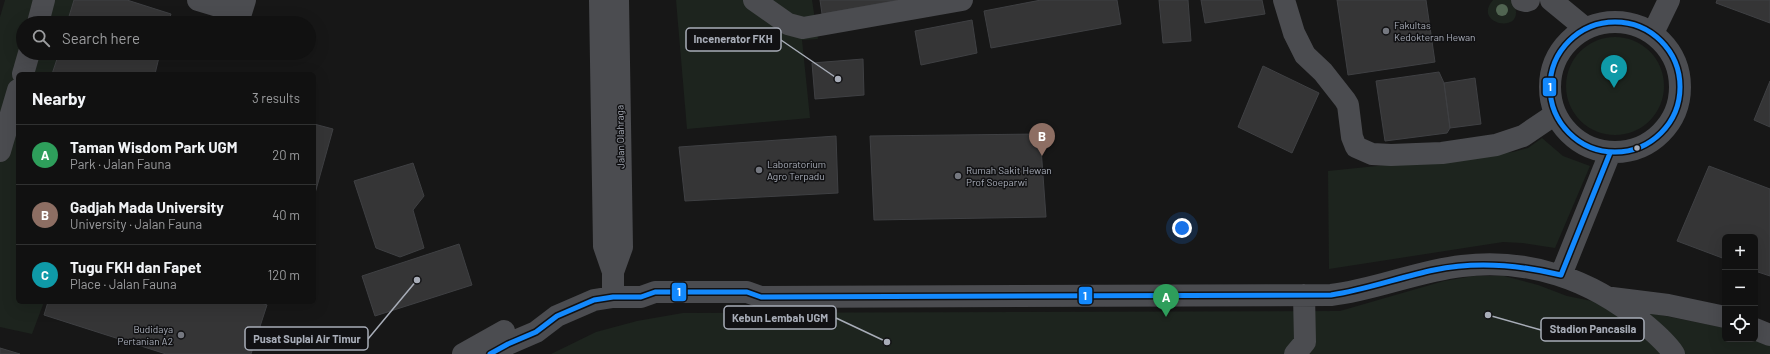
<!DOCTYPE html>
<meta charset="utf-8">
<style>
:root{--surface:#111;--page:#1a1a1a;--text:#f1f3f6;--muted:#9c9d9f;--line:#303131;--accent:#7c3aed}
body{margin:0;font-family:Barlow,sans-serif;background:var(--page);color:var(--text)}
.controls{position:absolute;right:12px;bottom:12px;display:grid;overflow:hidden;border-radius:6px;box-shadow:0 4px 16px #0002}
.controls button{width:36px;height:36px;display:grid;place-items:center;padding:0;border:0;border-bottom:1px solid var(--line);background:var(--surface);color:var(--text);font:20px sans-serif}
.you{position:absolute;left:1182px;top:228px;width:14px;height:14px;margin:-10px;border:3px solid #fff;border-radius:50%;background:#1a73e8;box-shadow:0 0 0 6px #1a73e833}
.badge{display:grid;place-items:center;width:26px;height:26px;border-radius:50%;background:var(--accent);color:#fff;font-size:13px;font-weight:700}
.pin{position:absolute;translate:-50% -33px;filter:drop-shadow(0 1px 2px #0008)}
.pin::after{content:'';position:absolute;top:21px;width:14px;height:12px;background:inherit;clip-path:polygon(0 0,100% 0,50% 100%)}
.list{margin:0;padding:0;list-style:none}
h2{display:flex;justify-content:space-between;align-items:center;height:52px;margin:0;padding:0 16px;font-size:17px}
h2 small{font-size:13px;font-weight:400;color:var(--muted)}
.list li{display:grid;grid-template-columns:26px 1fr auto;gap:12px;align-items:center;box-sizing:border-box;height:60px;padding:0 16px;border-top:1px solid var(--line)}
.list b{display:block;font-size:15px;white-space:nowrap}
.list p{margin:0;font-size:13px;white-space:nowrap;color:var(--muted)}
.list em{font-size:13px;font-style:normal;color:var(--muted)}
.icon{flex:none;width:22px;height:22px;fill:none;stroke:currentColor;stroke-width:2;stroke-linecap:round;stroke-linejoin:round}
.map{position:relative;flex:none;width:1770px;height:354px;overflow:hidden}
.search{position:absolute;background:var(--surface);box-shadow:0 4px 16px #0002;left:16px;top:16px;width:300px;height:44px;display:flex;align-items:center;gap:10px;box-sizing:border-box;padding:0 14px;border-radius:22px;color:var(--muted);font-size:15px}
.panel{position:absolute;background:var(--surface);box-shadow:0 4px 16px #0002;left:16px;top:72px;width:300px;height:232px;border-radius:6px}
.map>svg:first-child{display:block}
</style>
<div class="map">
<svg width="1770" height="354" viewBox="0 0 1770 354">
<rect width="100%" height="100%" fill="#171717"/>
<path fill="#1d241e" d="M 5,0 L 76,0 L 72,23 L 23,23 L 23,53 L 66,53 L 63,74 L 18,74 L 18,302 L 44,302 L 32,334 L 0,327 L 0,17 Z
M 676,0 L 812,0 L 818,39 L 802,40 L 810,118 L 687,129 Z
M 1493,0 L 1512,0 C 1532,36 1470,26 1493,0 Z
M1566 86a49 49 0 1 1 98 0a49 49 0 1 1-98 0Z
M 1542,138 L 1563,156 L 1590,166 L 1555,248 L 1522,243 L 1503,242 L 1329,269 L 1328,171 L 1513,152 L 1528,148 Z
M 1474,276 L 1504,276 L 1538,285 L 1567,296 L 1725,328 L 1725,339 L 1755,339 L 1770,336 L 1770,354 L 551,354 L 596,332 L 637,321 L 683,313 L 1340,311 L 1444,281 Z"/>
<path fill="#353536" stroke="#3f4043" d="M 74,0 L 127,0 L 171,14 L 168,23 L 67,23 Z
M 820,0 L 899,0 L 822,14 Z
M 1041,0 L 1117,0 L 1121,24 L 991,48 L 984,11 Z
M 1159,0 L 1188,0 L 1191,41 L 1163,43 Z
M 1201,0 L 1262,0 L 1265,14 L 1205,23 Z
M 1337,0 L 1426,0 L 1435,62 L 1348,75 Z
M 1717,0 L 1770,0 L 1770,23 L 1716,3 Z
M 972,20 L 977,53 L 921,65 L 915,31 Z
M 59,53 L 160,53 L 155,74 L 52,74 Z
M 863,59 L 864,95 L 815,99 L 812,63 Z
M 1263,66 L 1319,93 L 1292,153 L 1238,127 Z
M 1439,72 L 1444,83 L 1450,128 L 1447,133 L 1385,141 L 1376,81 Z
M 1475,78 L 1481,124 L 1450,128 L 1444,83 Z
M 1770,81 L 1770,127 L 1754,120 Z
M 314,124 L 333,129 L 314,197 Z
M 1040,134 L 1046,217 L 874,220 L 870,136 Z
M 836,136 L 838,193 L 685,201 L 679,147 Z
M 413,163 L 424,196 L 413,210 L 424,248 L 400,257 L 376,248 L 354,181 Z
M 1709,166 L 1770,189 L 1770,276 L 1755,271 L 1755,237 L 1725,237 L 1725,259 L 1677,241 Z
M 459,244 L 472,285 L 375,316 L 362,276 Z
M 48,302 L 259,302 L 267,305 L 251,354 L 166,354 L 44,315 Z
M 0,348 L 20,354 L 0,354 Z"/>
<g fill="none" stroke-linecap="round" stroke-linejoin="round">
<path stroke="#4b4c50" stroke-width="22" d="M 198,0 L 241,13 L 245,0
M 600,0 L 604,246 L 613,272 L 613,297
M 754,0 L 788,24 L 803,28 L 962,0
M 1284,0 L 1294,33 L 1305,55 L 1323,72 L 1345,100 L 1348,105 L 1352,137 L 1356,147 L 1372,154 L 1391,155 L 1442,153 L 1496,145 L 1523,136 L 1554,115
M 1522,0 L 1526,1 L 1529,0
M 1551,0 L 1585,28
M1550 87a65 65 0 1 1 130 0a65 65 0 1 1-130 0Z
M 38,23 L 44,0
M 1653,33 L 1669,0
M 23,74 L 29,53
M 0,151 L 18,90
M 613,272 L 622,247 L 618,0
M 1561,275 L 1610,153
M 1612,298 L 1668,305 L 1725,317
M 1755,329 L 1770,335
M 463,354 L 504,331
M 490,354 L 508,344 L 536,332 L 557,316 L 594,300 L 613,297 L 641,297 L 655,292 L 747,292 L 761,297 L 1331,295 C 1375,290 1417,271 1462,266 C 1528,258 1591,279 1642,322 C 1653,331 1666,342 1674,354
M 1295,354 L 1305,342 L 1304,295"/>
<defs>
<path id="bus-1" d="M1550 87a65 65 0 1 1 130 0a65 65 0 1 1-130 0Z
M 490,354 L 508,344 L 536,332 L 557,316 L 594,300 L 613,297 L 641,297 L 655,292 L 747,292 L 761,297 L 1331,295 C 1366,290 1400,277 1434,270 C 1476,261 1520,265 1561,275 L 1610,153"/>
</defs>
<use href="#bus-1" stroke="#111113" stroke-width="8"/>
<use href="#bus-1" stroke="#1389fd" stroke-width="5"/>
</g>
<circle fill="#506451" cx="1502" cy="10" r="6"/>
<g fill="#757880" stroke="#111113" stroke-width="1.5">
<circle cx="1386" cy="31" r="4"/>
<circle cx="759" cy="170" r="4"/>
<circle cx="958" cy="176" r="4"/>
<circle cx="181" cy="335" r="4"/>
</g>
<circle fill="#a8adb8" stroke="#111113" stroke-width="1.5" cx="1637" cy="148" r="3.5"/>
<g text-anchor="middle" stroke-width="3" stroke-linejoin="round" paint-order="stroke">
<g font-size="10" fill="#a8adb8" stroke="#111113" text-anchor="start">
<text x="1394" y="29">Fakultas<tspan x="1394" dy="12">Kedokteran Hewan</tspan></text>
<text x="767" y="168">Laboratorium<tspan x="767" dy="12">Agro Terpadu</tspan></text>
<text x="966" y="174">Rumah Sakit Hewan<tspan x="966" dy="12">Prof Soeparwi</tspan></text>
<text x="173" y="333" text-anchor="end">Budidaya<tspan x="173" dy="12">Pertanian A2</tspan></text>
</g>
<g font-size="10" fill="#a8adb8" stroke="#111113">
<text transform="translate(620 137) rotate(-91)" y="4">Jalan Olahraga</text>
</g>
</g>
<path fill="none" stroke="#a8adb8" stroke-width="1.5" d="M838 79L781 40M887 342L836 318M1488 315L1541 330M417 280L368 339"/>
<g fill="#a8adb8" stroke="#111113" stroke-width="1.5">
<circle cx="838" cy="79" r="4"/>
<circle cx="887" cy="342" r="4"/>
<circle cx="1488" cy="315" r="4"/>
<circle cx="417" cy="280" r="4"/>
</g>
<g fill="#111113" stroke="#a8adb8" stroke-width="1.5">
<rect x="686" y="28" width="95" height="23" rx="4"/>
<rect x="724" y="306" width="112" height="23" rx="4"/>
<rect x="1541" y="318" width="103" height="23" rx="4"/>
<rect x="245" y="327" width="123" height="23" rx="4"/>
</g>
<g font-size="11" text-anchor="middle" font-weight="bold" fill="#a8adb8">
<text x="733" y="43">Incenerator FKH</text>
<text x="780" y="322">Kebun Lembah UGM</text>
<text x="1593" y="333">Stadion Pancasila</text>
<text x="307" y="343">Pusat Suplai Air Timur</text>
</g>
<g stroke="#111113" stroke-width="1.5">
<rect x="1542" y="77" width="15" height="20" rx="4" fill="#1389fd"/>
<rect x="671" y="282" width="16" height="20" rx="4" fill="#1389fd"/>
<rect x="1078" y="286" width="15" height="19" rx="4" fill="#1389fd"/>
</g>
<g font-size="11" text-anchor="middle" font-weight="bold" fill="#fff">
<text x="1550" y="91">1</text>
<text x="679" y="296">1</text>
<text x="1085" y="300">1</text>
</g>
</svg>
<div class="controls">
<button>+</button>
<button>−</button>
<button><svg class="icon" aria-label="locate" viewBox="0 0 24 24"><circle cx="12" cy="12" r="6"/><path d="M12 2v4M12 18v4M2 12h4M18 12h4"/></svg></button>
</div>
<div class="you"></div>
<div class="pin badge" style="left:1166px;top:317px;background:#2e9e5b">A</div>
<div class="pin badge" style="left:1042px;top:156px;background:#8d6e63">B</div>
<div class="pin badge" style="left:1614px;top:88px;background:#0f9aa8">C</div>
<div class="search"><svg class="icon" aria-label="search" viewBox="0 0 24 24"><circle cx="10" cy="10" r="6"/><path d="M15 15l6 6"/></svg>Search here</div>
<section class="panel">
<h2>Nearby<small>3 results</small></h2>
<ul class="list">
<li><span class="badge" style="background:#2e9e5b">A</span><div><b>Taman Wisdom Park UGM</b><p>Park · Jalan Fauna</p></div><em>20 m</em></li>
<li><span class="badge" style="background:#8d6e63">B</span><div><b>Gadjah Mada University</b><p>University · Jalan Fauna</p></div><em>40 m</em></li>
<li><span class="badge" style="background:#0f9aa8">C</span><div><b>Tugu FKH dan Fapet</b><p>Place · Jalan Fauna</p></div><em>120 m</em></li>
</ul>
</section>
</div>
